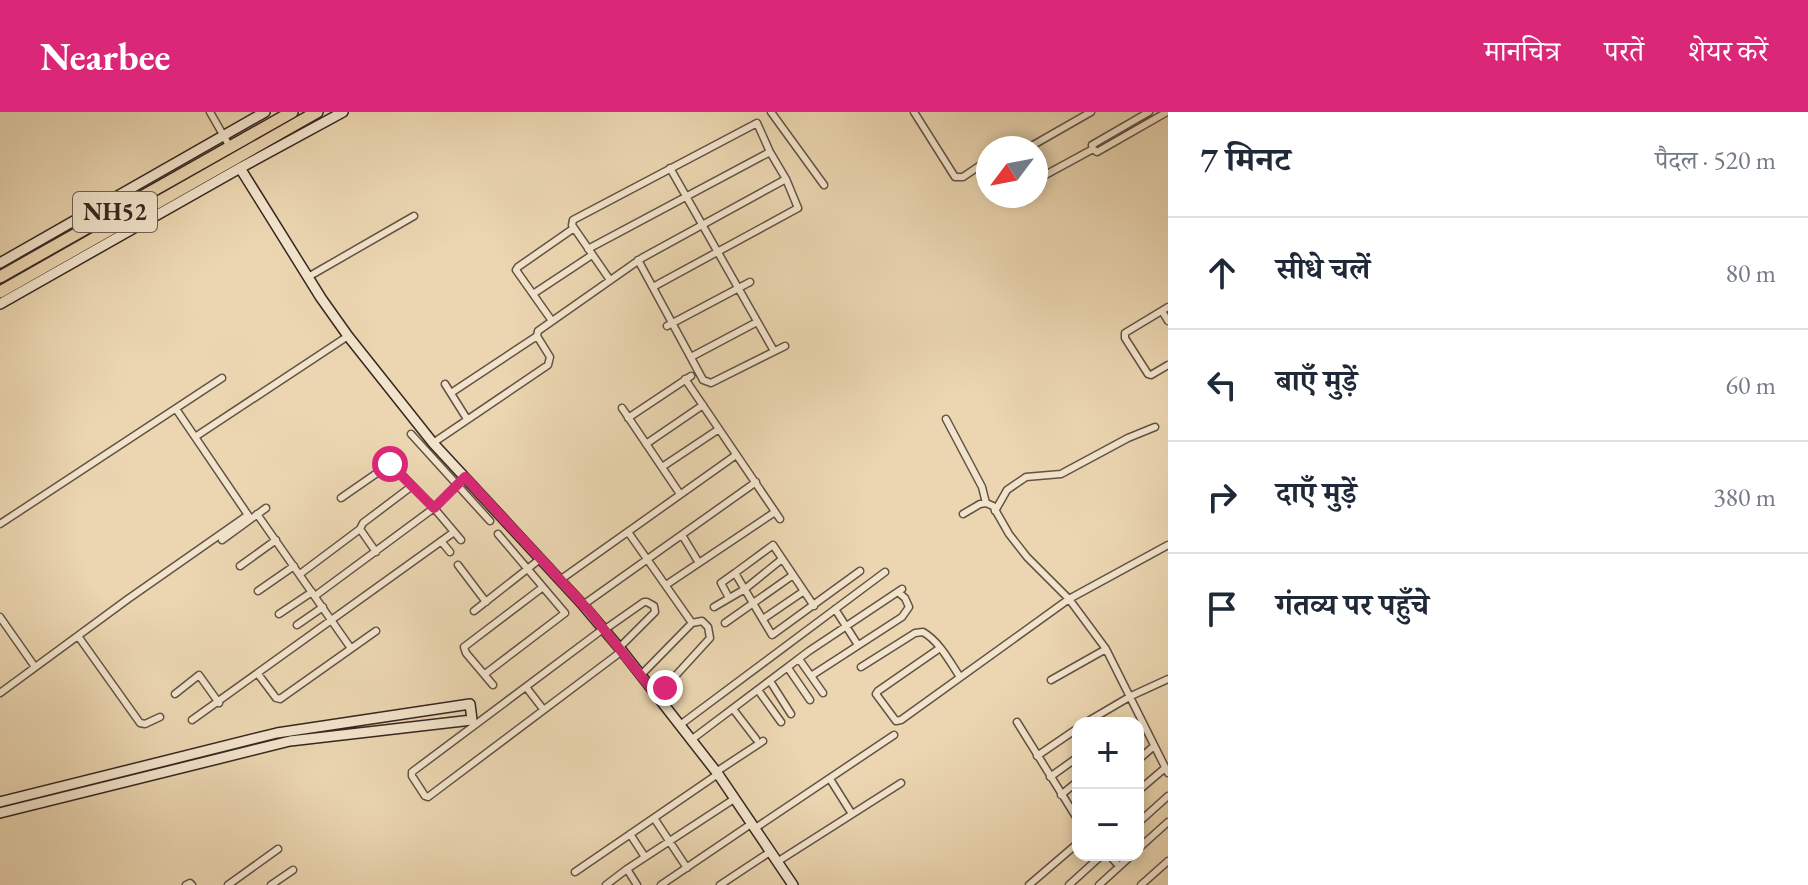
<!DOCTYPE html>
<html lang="hi">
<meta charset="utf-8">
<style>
:root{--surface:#fff;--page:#f6f6f7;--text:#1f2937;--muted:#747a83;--line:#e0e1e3;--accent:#db2777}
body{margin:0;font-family:"EB Garamond","Noto Serif Devanagari",serif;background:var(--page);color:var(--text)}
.controls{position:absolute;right:24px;bottom:24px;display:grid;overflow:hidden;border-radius:16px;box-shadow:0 4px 12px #0003}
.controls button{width:72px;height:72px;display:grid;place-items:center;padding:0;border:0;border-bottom:2px solid var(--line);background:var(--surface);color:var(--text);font:40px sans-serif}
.compass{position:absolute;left:976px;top:24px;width:72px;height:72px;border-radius:50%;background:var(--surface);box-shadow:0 4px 12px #0003;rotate:238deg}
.stop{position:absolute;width:24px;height:24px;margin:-18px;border:6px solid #db2777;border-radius:50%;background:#fff}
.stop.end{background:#db2777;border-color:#fff;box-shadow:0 2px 8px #0008}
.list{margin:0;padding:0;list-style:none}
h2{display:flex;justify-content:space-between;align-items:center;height:104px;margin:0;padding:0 32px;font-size:34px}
h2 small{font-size:26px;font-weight:400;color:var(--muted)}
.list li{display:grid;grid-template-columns:52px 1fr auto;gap:24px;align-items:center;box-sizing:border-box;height:112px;padding:0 32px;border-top:2px solid var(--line)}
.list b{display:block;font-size:30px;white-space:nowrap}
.list em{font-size:26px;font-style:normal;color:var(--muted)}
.icon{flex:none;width:44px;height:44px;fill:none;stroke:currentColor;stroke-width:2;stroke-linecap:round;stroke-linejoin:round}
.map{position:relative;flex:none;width:1168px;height:773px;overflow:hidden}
header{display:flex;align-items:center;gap:48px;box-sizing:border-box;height:112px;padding:0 40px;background:var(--accent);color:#fff}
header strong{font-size:38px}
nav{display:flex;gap:44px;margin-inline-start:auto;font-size:28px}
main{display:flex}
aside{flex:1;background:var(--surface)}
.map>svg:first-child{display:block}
</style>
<header>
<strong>Nearbee</strong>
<nav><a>मानचित्र</a><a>परतें</a><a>शेयर करें</a></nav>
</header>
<main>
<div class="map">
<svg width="1168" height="773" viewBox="0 0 1168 773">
<rect width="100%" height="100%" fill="#ebd6b1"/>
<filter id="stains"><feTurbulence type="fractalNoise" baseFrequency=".0025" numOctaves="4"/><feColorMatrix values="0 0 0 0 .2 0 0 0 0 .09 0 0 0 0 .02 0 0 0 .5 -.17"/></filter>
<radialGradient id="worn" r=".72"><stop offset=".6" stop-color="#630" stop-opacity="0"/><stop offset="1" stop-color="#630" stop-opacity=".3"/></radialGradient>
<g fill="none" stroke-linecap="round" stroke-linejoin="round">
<defs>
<path id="street" d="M 210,0 L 230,35
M 771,0 L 824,73
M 914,0 L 955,65 L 963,65 L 988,48
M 1149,0 L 1092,33 L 1093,37 L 1097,40 L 1167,0
M 1028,36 L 1091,0
M 670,56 L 774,239
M 1036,68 L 1093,37
M 588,137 L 770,40
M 638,148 L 703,268 L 711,271 L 785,234
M 308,165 L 414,104
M 610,168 L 572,113 L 573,108 L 757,11 L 770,40 L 786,67 L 798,96 L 653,175
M 533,182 L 592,143
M 1168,195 L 1125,221 L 1125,226 L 1148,262 L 1151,263 L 1168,253
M 1162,199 L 1168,209
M 552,209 L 516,158 L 518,155 L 574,116
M 667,214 L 750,170
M 691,245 L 757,210
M 685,267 L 780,407
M 445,272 L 467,307
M 451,281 L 537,224
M 622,296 L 680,382
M 628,306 L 691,264
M 946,307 L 982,375 L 986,391
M 411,322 L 490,409
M 195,325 L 348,224
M 433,331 L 548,253 L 550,245 L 537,224 L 538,219 L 642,146 L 786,67
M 646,332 L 703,293
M 382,342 L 434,396 L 461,428
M 662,355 L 719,317
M 341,386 L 390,352
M 995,399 L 1007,378 L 1026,365 L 1061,362 L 1128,326 L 1155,315
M 257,402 L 350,535
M 963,402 L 980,392 L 986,391 L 993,394 L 1009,422 L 1027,445 L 1069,487 L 1106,537 L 1168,661
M 0,412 L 222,266
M 628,420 L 692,511
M 682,423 L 699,451
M 222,428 L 266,396
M 441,429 L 450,440
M 376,440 L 360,417 L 363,411 L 412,374
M 458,453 L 486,490
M 240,454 L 276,428
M 300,462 L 360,417
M 560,468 L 736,343
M 666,473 L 775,400
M 258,479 L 294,454
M 315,484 L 434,396 L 465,365
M 729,486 L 721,471 L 735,461
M 583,493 L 756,370
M 814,494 L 773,433 L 735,461 L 772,523 L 860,459
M 714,495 L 745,477 L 782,447
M 835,497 L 858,533
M 474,499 L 540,447
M 279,502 L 312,480
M 0,505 L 35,555
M 763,507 L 804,479
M 725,511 L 793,463
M 297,513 L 323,495
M 603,517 L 412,660 L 412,664 L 425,684 L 428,685 L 432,682 L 622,539
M 604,518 L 644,490 L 647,490 L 654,494 L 655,500 L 619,536
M 78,524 L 140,611 L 145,612 L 160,605
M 940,536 L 878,579 L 876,582 L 896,609 L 901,608 L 1069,487 L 1168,433
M 799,547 L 823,581
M 861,555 L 915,521 L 923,520 C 939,529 950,550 960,565
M 788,556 L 810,588
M 258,562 L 276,586 L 280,587 L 376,519
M 485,562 L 565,501 L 498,422
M 641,563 L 692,511 L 702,509 L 708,515 L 710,526 L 657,584
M 811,564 L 902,505 L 909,495 L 905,486 L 898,480
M 1051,568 L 1106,537
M 770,569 L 791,602
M 493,573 L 466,541 L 464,535 L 543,475
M 526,575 L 543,597
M 758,578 L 781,610
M 0,581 L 128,487 L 248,403 L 176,297
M 175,582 L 199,563 L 219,591
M 733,597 L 756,627
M 192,608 L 454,420
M 1017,610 L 1078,708
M 1085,611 L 1131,584 L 1168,567
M 680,613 L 885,460
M 691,628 L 809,539 L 902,477
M 1037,644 L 1078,616
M 1138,648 L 1154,634
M 716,660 L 763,629
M 1050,665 L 1078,645
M 830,667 L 852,702
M 1138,679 L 1165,656
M 1061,683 L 1078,669
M 654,706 L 687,756
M 1138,711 L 1168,684
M 754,717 L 894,623
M 630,722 L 645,745
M 1138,737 L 1168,710
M 1109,743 L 1119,754
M 777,750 L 901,671
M 627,757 L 637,773
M 575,760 L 718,662
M 186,773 L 190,771 L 192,773
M 228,773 L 278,737
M 271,773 L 293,758
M 606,773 L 627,757 L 734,687
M 661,773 L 751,712
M 720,773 L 770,740
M 1029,773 L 1078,731
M 1069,773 L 1102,743
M 1099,773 L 1132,743
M 1141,773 L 1168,749"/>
<path id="secondary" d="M 240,56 L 321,186 L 348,224 L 433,331 L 583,493 L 622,539 L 718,662 L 793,773
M 0,151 L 265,0
M 0,192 L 240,56 L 343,0
M 0,690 L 277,621 L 470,592 L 472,608 L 290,629 L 0,701"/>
<path id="highway" d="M 0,165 L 292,0
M 0,180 L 317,0"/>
</defs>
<use href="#street" stroke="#635244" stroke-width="9"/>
<use href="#secondary" stroke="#362620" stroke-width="12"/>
<use href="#highway" stroke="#362620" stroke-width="14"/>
<use href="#street" stroke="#f2e4cc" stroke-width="6"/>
<use href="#secondary" stroke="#f2e4cc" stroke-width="9"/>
<use href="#highway" stroke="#ebd6b1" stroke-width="11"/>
</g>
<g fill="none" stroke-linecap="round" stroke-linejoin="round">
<path stroke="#db2777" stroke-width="10" d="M 390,352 L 434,396 L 465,365 L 590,500 L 657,584 L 665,576"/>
</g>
<g text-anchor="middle" stroke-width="6" stroke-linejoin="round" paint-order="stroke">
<rect fill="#f2e4cc" stroke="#6e5f54" stroke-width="2" x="73" y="80" width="84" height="40" rx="6"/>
<g font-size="24" font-weight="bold" fill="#362620">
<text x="115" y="108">NH52</text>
</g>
</g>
<rect width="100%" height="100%" filter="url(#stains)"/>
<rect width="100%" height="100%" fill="url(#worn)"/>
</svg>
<div class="controls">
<button>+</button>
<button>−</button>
</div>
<svg class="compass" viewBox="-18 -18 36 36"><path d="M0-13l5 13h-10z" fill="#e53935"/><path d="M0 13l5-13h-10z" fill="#747a83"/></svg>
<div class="stop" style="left:390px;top:352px"></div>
<div class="stop end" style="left:665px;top:576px"></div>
</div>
<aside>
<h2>7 मिनट<small>पैदल · 520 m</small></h2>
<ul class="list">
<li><svg class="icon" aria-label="ahead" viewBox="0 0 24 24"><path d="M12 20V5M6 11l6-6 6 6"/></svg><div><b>सीधे चलें</b></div><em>80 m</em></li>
<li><svg class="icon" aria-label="left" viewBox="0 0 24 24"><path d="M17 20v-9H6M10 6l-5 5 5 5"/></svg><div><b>बाएँ मुड़ें</b></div><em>60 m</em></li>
<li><svg class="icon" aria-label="right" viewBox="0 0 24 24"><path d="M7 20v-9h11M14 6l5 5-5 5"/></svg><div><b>दाएँ मुड़ें</b></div><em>380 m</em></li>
<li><svg class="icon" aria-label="arrive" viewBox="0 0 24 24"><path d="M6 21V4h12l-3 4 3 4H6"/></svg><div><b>गंतव्य पर पहुँचे</b></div></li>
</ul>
</aside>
</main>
